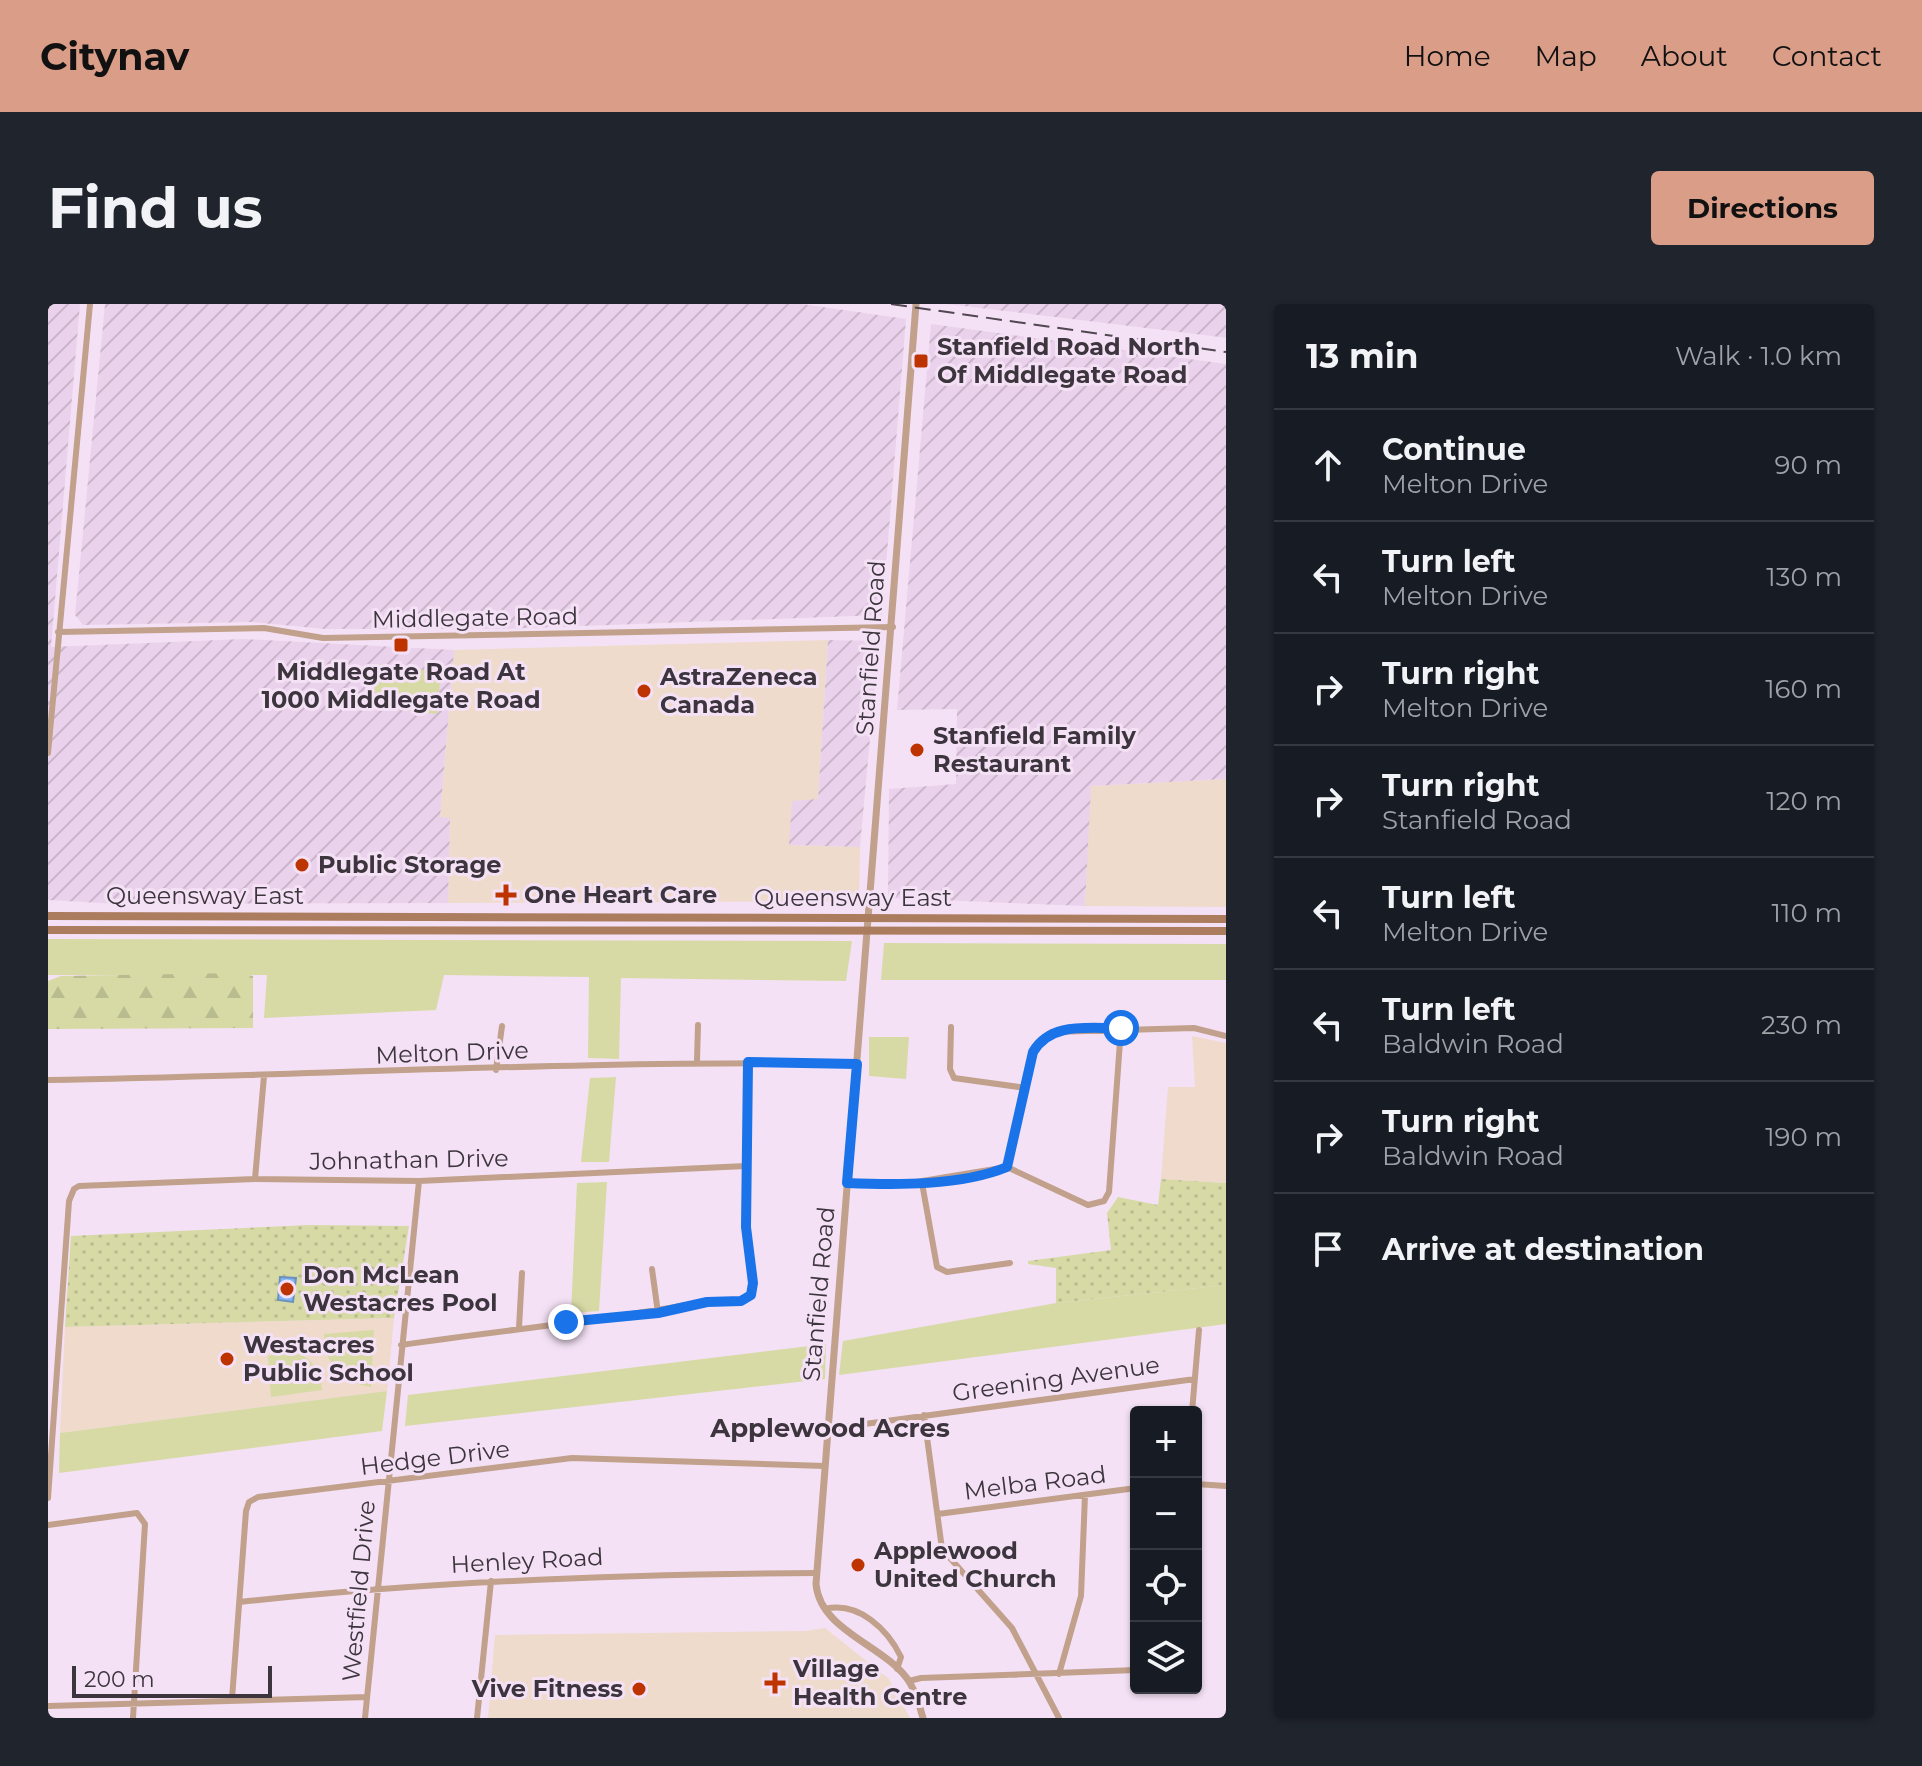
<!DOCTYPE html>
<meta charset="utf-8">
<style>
:root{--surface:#171b24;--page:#20242c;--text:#f1f3f6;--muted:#9ea1a6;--line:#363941;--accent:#da9d88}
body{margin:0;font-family:Montserrat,sans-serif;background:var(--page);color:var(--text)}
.controls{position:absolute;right:24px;bottom:24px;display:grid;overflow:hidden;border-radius:8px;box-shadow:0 2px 6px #0004}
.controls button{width:72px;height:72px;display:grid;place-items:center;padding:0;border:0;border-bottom:2px solid var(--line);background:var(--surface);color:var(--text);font:40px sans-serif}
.scale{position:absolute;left:24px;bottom:20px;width:200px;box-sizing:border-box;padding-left:8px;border:4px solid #3d353d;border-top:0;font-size:22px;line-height:28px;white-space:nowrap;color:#3d353d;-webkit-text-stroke:6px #f4e1f5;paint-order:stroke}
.stop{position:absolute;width:24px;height:24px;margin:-18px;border:6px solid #1a73e8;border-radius:50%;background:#fff}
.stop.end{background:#1a73e8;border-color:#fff;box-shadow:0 2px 8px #0008}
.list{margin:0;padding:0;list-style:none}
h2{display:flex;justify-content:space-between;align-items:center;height:104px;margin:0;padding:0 32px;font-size:34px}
h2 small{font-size:26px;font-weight:400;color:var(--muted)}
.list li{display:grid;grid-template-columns:52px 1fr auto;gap:24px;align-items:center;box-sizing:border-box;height:112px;padding:0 32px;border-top:2px solid var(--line)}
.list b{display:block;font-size:30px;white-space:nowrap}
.list p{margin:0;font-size:26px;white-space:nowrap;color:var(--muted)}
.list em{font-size:26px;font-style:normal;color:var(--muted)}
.icon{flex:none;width:44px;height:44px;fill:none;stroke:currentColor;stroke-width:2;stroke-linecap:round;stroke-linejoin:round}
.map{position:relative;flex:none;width:1178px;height:1414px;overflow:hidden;border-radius:8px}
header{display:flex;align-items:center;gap:48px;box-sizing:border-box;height:112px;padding:0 40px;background:var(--accent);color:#111}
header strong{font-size:38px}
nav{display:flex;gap:44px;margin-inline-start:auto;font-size:28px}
.intro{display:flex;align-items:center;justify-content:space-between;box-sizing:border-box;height:192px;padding:0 48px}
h1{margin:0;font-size:56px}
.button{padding:20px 36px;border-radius:8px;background:var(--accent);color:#111;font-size:28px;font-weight:700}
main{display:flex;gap:48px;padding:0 48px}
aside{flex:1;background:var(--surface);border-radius:8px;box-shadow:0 2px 6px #0004}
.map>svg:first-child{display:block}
</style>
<header>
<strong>Citynav</strong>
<nav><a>Home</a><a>Map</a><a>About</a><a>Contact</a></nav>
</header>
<div class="intro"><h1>Find us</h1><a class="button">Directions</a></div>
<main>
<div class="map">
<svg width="1178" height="1414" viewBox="0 0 1178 1414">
<defs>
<pattern id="industrial-furrows" width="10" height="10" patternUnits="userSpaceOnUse" patternTransform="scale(2)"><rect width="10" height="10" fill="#ebd2ec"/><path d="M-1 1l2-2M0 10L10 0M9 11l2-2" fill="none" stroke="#cab5cb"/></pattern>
<pattern id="forest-firs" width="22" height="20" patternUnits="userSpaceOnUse" patternTransform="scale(2)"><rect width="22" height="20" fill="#d7daa5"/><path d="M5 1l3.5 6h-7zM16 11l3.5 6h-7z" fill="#b9bc8f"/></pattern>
<pattern id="park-dots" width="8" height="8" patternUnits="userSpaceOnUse" patternTransform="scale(2)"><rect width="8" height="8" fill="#d7daa5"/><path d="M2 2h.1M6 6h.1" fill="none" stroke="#b9bc8f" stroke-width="1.8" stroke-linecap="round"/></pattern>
<pattern id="water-ripples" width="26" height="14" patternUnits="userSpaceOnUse" patternTransform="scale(2)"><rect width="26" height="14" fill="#81b7f6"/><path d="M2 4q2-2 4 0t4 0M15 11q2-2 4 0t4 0" fill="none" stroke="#6b96c8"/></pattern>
</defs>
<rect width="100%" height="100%" fill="#f4e1f5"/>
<path fill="#eedbcb" d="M 780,336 L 770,496 L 741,541 L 812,543 L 811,597 L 400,599 L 402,515 L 392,514 L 406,346 Z
M 1178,475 L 1178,603 L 1037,602 L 1042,482 Z
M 777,1324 L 841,1375 L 862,1414 L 440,1414 L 447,1331 L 757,1327 Z"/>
<path fill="url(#industrial-furrows)" d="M 0,0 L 32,0 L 3,343 L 195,335 L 406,346 L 392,513 L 402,514 L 400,599 L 71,600 L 0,596 Z
M 57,0 L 754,0 L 858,15 L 834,311 L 452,325 L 277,325 L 204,318 L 35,321 L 27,311 Z
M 899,0 L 1178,0 L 1178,34 L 1164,32 Z
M 883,20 L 1178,60 L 1178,475 L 1043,482 L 1037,602 L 840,594 L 841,485 L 908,480 L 909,405 L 849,406 Z
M 780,336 L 831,337 L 812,543 L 741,541 L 744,497 L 770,495 Z"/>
<path fill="#efdacc" d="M 1144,732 L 1178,739 L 1178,879 L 1113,875 L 1120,783 L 1147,783 Z
M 346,1014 L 339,1087 L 12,1129 L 17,1023 Z"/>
<path fill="#d7daa5" d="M 329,360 L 393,368 L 389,410 L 324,403 Z
M 0,635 L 804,637 L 798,677 L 573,674 L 571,755 L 540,754 L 541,673 L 396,671 L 388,706 L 216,714 L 219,671 L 0,671 Z
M 836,639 L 1178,640 L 1178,676 L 833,676 Z
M 821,733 L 861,733 L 858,775 L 821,772 Z
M 568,773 L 561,858 L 533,858 L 542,774 Z
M 559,878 L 551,1007 L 523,1009 L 529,879 Z
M 1178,981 L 1178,1020 L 791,1071 L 795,1037 L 1008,999 Z
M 326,1026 L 323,1083 C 292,1078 277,1061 276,1030 Z
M 778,1040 L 777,1075 L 357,1122 L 360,1091 Z
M 242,1047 C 263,1052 273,1065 274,1086 L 223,1093 L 220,1052 Z
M 339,1087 L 334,1127 L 11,1169 L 12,1129 Z"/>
<path fill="url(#forest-firs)" d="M 192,669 L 205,672 L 205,724 L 0,725 L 0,677 L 13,672 Z"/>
<path fill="url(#park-dots)" d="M 1113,875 L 1178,879 L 1178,981 L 1008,999 L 1008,964 L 980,960 L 980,957 L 1063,946 L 1059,909 L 1070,893 L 1110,901 Z
M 261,921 L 361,922 L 346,1014 L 17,1023 L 23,932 Z"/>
<path fill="url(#water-ripples)" stroke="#6d90be" stroke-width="2" d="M 232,973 L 248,974 L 245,998 L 230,996 Z"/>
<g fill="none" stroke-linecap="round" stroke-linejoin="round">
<path stroke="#c1a08c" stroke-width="6" d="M 10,328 L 216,324 L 275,334 L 845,323
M 0,449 L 42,0
M 903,723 L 902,765 L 906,774 L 978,784
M 649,757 L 650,721
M 448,766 L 454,722
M 0,776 C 270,771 539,756 809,760
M 959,863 L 1040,901 L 1056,897 L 1061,888 L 1073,724
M 207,875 L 216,772
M 799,879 L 850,881 L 959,863 C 973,830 972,744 1004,728 L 1146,724 L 1178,732
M 874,879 L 889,963 L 899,968 L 962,959
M 604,965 L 610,1009
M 471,1024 L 474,969
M 353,1041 C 454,1026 556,1017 655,998 C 671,995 689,1001 703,991 L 705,979 L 698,923 L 700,758
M 1144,1108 L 1151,1026
M 876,1111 L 894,1245 L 964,1324 L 1011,1414
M 780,1125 L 1147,1075
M 1148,1180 L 1178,1182
M 0,1194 L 21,897 L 26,885 L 31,882 L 207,875 L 371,877 L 698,862
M 890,1210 L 1088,1184
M 0,1221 L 89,1209 L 97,1220 L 85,1414
M 192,1298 C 384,1277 575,1270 769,1269
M 777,1305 C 811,1297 840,1326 853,1353 L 849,1365
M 1011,1370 L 1033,1292 L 1037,1191
M 861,1377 L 873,1374 L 1088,1366
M 184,1395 L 198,1207 L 201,1198 L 210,1193 L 524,1154 L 777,1162
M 0,1402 L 319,1393
M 317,1414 L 371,877
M 429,1414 L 443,1277"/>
<path stroke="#c1a08c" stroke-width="7" d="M 868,0 L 768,1280 C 772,1328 840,1342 862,1379 C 868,1389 872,1403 875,1414"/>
<path stroke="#ac7c5f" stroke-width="8" d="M 0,612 L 1178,615
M 0,626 L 1178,627"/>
<path stroke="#504750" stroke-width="2" stroke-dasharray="16 8" stroke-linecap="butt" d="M 843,0 L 1178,48"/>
</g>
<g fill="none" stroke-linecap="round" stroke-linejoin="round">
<path stroke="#1a73e8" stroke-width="10" d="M 518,1018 L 610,1009 L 659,998 L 693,997 L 703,991 L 705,979 L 698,923 L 700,758 L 809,760 L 799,879 C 848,881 913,882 959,863 L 985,748 C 1003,717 1041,725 1073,724"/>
</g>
<g fill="#bd3401" stroke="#f4e1f5" stroke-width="3">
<rect x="865" y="49" width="16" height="16" rx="4"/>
<rect x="345" y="333" width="16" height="16" rx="4"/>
<circle cx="596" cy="387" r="8"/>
<circle cx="869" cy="446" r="8"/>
<circle cx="254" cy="561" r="8"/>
<path d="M454 579h8v8h8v8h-8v8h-8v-8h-8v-8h8z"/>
<circle cx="239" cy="985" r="8"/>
<circle cx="179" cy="1055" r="8"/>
<circle cx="810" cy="1261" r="8"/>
<path d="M723 1367h8v8h8v8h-8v8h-8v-8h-8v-8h8z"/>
<circle cx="591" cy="1385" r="8"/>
</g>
<g text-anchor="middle" stroke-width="6" stroke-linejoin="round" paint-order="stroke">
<g font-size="24" font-weight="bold" fill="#3d353d" stroke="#f4e1f5" text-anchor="start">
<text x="889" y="51">Stanfield Road North<tspan x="889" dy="28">Of Middlegate Road</tspan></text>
<text x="353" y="376" text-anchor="middle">Middlegate Road At<tspan x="353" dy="28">1000 Middlegate Road</tspan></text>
<text x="612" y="381">AstraZeneca<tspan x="612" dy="28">Canada</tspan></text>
<text x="885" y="440">Stanfield Family<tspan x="885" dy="28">Restaurant</tspan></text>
<text x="270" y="569">Public Storage</text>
<text x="476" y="599">One Heart Care</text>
<text x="255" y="979">Don McLean<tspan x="255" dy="28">Westacres Pool</tspan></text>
<text x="195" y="1049">Westacres<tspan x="195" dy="28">Public School</tspan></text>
<text x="826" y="1255">Applewood<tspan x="826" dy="28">United Church</tspan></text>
<text x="745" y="1373">Village<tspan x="745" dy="28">Health Centre</tspan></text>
<text x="575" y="1393" text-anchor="end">Vive Fitness</text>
</g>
<g font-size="24" fill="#3d353d" stroke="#f4e1f5">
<text transform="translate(427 314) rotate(-1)" y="8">Middlegate Road</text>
<text transform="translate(823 344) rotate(-86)" y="8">Stanfield Road</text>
<text x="157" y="600">Queensway East</text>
<text x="805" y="602">Queensway East</text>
<text transform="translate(404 749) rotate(-2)" y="8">Melton Drive</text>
<text transform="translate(361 856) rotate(-1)" y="8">Johnathan Drive</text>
<text transform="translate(771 990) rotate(-85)" y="8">Stanfield Road</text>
<text transform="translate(1008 1075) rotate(-8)" y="8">Greening Avenue</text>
<text transform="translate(387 1154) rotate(-7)" y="8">Hedge Drive</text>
<text transform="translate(987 1179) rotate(-7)" y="8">Melba Road</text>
<text transform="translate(479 1257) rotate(-3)" y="8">Henley Road</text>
<text transform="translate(311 1287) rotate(-85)" y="8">Westfield Drive</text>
</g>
<g font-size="26" font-weight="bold" fill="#3d353d" stroke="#f4e1f5">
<text x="782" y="1133">Applewood Acres</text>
</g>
</g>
</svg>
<div class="controls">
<button>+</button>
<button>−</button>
<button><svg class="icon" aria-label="locate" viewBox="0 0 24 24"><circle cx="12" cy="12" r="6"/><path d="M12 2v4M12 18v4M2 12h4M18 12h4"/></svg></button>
<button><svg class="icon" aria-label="layers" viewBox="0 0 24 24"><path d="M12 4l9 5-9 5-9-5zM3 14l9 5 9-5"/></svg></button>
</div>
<div class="scale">200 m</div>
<div class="stop" style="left:1073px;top:724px"></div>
<div class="stop end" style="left:518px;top:1018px"></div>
</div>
<aside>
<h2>13 min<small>Walk · 1.0 km</small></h2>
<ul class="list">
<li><svg class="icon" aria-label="ahead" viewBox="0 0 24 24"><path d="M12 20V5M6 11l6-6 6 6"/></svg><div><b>Continue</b><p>Melton Drive</p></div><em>90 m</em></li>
<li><svg class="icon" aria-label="left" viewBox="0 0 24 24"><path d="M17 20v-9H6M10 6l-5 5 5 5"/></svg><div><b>Turn left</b><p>Melton Drive</p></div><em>130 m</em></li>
<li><svg class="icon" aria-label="right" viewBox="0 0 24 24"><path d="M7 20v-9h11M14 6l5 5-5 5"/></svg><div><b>Turn right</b><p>Melton Drive</p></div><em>160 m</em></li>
<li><svg class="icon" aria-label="right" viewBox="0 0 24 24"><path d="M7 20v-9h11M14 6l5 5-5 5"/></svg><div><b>Turn right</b><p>Stanfield Road</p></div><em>120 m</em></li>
<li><svg class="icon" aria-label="left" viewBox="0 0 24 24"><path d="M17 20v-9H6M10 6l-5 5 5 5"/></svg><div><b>Turn left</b><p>Melton Drive</p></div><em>110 m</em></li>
<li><svg class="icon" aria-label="left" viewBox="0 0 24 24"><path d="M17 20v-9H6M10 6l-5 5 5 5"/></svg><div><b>Turn left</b><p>Baldwin Road</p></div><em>230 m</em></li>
<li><svg class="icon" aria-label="right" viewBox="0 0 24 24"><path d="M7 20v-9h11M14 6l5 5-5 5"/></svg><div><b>Turn right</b><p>Baldwin Road</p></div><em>190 m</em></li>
<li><svg class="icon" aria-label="arrive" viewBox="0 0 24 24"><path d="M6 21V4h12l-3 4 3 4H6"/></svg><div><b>Arrive at destination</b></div></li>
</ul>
</aside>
</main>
